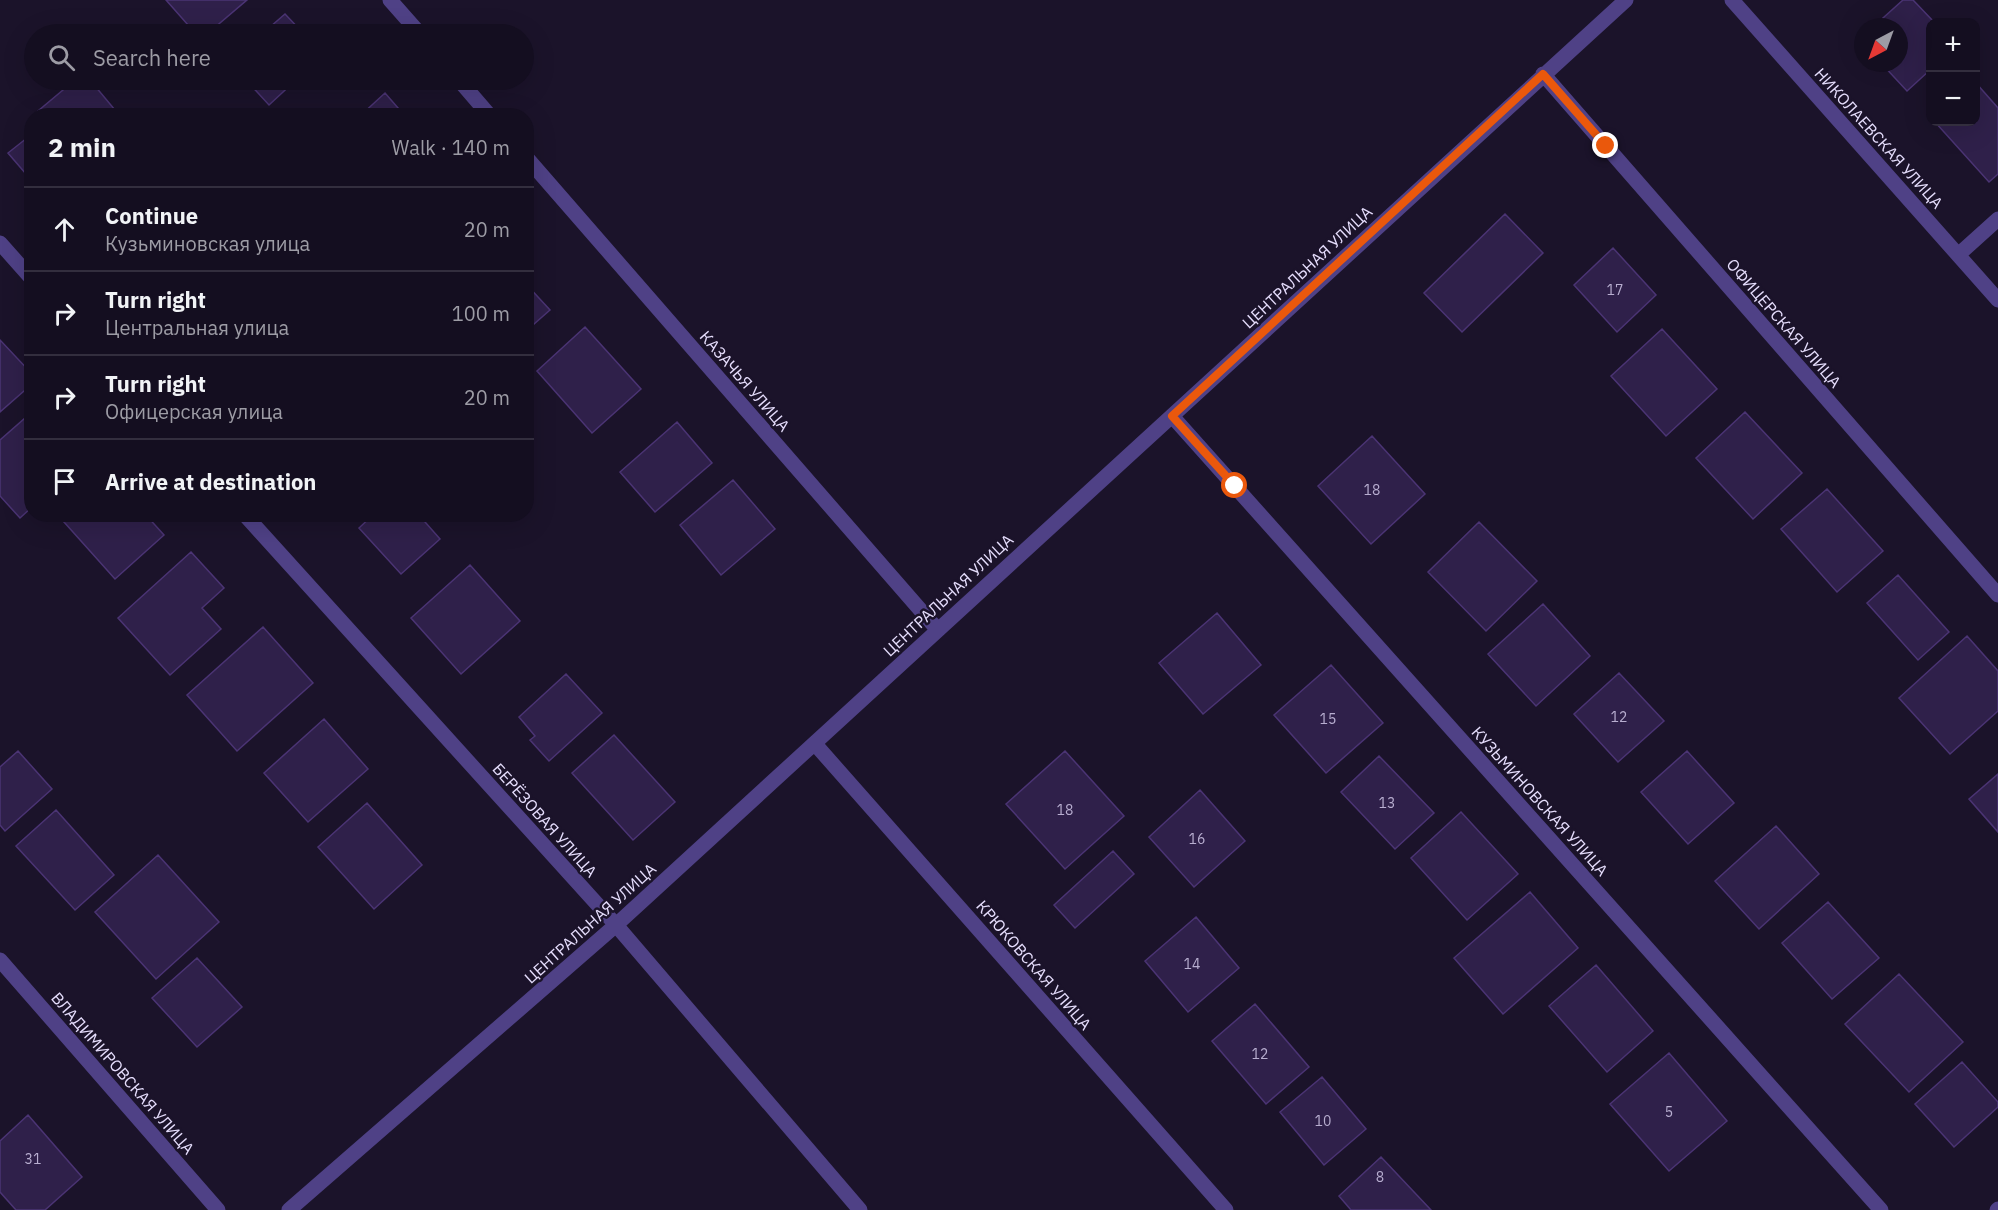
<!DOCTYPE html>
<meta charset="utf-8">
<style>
:root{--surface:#140e20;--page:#211c2d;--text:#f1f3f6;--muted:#9d9ca5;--line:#332e3e}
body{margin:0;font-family:"IBM Plex Sans",sans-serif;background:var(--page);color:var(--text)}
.controls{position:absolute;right:18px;top:18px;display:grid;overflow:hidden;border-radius:12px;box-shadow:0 6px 24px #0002}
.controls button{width:54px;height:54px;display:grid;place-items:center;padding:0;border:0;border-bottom:2px solid var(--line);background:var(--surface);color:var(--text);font:30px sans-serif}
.compass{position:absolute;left:1854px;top:18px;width:54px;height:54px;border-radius:50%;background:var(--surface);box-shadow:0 6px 24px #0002;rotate:221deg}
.stop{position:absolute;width:18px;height:18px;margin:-14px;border:4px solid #ea580c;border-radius:50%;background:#fff}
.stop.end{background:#ea580c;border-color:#fff;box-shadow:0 2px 6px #0008}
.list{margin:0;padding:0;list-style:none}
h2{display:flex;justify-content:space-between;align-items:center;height:78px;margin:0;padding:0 24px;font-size:26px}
h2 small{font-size:20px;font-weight:400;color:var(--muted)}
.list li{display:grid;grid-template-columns:39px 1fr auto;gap:18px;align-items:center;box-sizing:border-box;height:84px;padding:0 24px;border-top:2px solid var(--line)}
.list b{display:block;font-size:22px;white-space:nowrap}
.list p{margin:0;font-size:20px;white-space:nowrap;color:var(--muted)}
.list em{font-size:20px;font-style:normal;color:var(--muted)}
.icon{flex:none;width:33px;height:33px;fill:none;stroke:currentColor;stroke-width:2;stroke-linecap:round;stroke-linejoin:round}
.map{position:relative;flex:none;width:1998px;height:1210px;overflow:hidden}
.search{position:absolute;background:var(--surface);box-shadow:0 6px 24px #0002;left:24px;top:24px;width:510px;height:66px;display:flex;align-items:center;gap:15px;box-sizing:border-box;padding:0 21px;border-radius:33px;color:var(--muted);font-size:22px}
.panel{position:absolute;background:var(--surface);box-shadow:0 6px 24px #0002;left:24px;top:108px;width:510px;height:414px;border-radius:24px}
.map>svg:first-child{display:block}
</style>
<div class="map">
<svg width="1998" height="1210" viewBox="0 0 1998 1210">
<rect width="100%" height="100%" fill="#1b132a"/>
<path fill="#2f204a" stroke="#4b3474" stroke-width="1.5" d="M 166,0 L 247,0 L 207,34 L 196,34 Z
M 1903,0 L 1913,0 L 1934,22 L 1930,22 L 1930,70 L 1907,91 L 1881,63 L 1899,63 L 1899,27 L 1873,27 Z
M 285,14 L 304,34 L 262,34 Z
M 75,80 L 90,80 L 120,116 L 32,116 Z
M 246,80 L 296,80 L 269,105 Z
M 1976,83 L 1998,108 L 1998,174 L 1989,182 L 1935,122 L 1976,122 Z
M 385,93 L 405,116 L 360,116 Z
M 32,134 L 32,181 L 8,153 Z
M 1505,214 L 1543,253 L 1462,332 L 1424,293 Z
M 1613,248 L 1656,295 L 1617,332 L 1574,285 Z
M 526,284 L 550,310 L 526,331 Z
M 585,327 L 641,389 L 592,433 L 537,371 Z
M 1662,329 L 1717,389 L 1666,436 L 1611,376 Z
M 0,340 L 32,374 L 32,384 L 0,412 Z
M 32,412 L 32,507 L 20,518 L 0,496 L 0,440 Z
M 1745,412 L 1802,473 L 1753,519 L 1696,458 Z
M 677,422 L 712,463 L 655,512 L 620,472 Z
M 1372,436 L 1425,494 L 1371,544 L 1318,486 Z
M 733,480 L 775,529 L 721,575 L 680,525 Z
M 1827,489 L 1883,551 L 1837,592 L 1781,529 Z
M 72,514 L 145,514 L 164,535 L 115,579 L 64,522 Z
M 374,514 L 418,514 L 440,539 L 401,574 L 359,528 Z
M 1479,522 L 1537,581 L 1486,631 L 1428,572 Z
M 191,552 L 224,588 L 202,608 L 221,629 L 170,675 L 118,618 Z
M 470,565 L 520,621 L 461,674 L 411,618 Z
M 1898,575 L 1949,632 L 1918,660 L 1867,603 Z
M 1543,604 L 1590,656 L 1536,706 L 1488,654 Z
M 1217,613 L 1261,665 L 1203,714 L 1159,663 Z
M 263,627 L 313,683 L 237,751 L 187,695 Z
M 1967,636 L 1998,671 L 1998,711 L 1950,754 L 1899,698 Z
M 1331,665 L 1383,723 L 1326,773 L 1274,715 Z
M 1619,673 L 1664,721 L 1618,762 L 1574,714 Z
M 566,674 L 602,713 L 549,761 L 530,740 L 535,736 L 519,717 Z
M 324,719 L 368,769 L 308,822 L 264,773 Z
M 614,735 L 675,802 L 633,840 L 572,773 Z
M 18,751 L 52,789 L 5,831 L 0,825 L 0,767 Z
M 1065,751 L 1124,816 L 1065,869 L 1006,804 Z
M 1687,751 L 1734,803 L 1688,844 L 1641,792 Z
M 1379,756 L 1434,813 L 1395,849 L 1341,792 Z
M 1998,774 L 1998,832 L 1969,799 Z
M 1200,790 L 1245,841 L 1194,887 L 1149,837 Z
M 367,803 L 422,865 L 374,909 L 318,847 Z
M 56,810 L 114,875 L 75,910 L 16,846 Z
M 1461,812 L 1518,874 L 1467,920 L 1411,858 Z
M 1776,826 L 1819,874 L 1759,929 L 1715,881 Z
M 1113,851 L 1134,874 L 1075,928 L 1054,905 Z
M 158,855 L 219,922 L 156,979 L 95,912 Z
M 1530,892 L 1578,948 L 1503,1014 L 1454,958 Z
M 1828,902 L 1879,958 L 1832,999 L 1782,943 Z
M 1196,917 L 1239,968 L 1188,1012 L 1145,961 Z
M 197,958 L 242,1007 L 197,1047 L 152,998 Z
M 1596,965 L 1653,1031 L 1607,1072 L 1549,1006 Z
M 1899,974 L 1963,1042 L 1909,1092 L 1845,1024 Z
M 1255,1004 L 1309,1067 L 1266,1104 L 1212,1041 Z
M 1669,1053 L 1727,1121 L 1669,1171 L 1610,1104 Z
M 1962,1062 L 1998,1102 L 1998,1107 L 1954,1147 L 1915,1104 Z
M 1322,1077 L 1366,1129 L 1324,1165 L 1280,1112 Z
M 28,1115 L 82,1177 L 45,1210 L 16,1210 L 0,1192 L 0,1141 Z
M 1381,1157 L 1431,1210 L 1351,1210 L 1339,1196 Z"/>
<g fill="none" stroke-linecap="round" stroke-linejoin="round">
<path stroke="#4f4186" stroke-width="15" d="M 390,0 L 420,34
M 1732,0 L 1998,300
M 1543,74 L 1998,595
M 459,80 L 490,116
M 526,157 L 937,629
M 0,243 L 32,279
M 1958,255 L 1998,219
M 1172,416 L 1881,1210
M 244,514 L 616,925 L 860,1210
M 815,744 L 1226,1210
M 0,960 L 218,1210
M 289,1210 L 616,925 L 1626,0
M 1997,1210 L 1998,1209"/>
</g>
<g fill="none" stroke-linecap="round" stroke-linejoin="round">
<path stroke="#ea580c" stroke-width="8" d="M 1235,486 L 1172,416 L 1543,74 L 1606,146"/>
</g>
<g text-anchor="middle" stroke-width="5" stroke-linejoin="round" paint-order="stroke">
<g font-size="14" fill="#b8aed0">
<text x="1615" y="295">17</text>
<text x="1372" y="495">18</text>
<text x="1619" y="722">12</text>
<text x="1328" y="724">15</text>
<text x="1387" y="808">13</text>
<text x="1065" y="815">18</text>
<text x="1197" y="844">16</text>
<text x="1192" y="969">14</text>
<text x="1260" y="1059">12</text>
<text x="1669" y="1117">5</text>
<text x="1323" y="1126">10</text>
<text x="33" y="1164">31</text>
<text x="1380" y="1182">8</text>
</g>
<g font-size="16" fill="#e6defd" stroke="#1b132a">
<text transform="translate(1879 138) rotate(48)" y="6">НИКОЛАЕВСКАЯ УЛИЦА</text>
<text transform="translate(1307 267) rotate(-43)" y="6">ЦЕНТРАЛЬНАЯ УЛИЦА</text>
<text transform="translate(1784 323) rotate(49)" y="6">ОФИЦЕРСКАЯ УЛИЦА</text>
<text transform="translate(745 381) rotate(49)" y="6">КАЗАЧЬЯ УЛИЦА</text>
<text transform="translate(948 595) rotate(-43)" y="6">ЦЕНТРАЛЬНАЯ УЛИЦА</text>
<text transform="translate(1540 801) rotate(48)" y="6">КУЗЬМИНОВСКАЯ УЛИЦА</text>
<text transform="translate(545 820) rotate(48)" y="6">БЕРЁЗОВАЯ УЛИЦА</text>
<text transform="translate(590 923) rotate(-42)" y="6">ЦЕНТРАЛЬНАЯ УЛИЦА</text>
<text transform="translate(1034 965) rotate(49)" y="6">КРЮКОВСКАЯ УЛИЦА</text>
<text transform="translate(123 1073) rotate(49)" y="6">ВЛАДИМИРОВСКАЯ УЛИЦА</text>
</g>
</g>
</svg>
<div class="controls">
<button>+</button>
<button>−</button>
</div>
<svg class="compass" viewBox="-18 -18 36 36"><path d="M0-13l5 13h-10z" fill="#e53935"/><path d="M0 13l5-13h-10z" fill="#9d9ca5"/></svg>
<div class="stop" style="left:1235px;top:486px"></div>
<div class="stop end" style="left:1606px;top:146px"></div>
<div class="search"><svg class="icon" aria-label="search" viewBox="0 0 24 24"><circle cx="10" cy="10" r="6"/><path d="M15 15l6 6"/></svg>Search here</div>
<section class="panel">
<h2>2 min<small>Walk · 140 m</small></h2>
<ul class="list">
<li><svg class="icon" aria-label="ahead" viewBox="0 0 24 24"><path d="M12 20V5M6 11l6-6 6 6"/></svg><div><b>Continue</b><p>Кузьминовская улица</p></div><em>20 m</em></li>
<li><svg class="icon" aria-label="right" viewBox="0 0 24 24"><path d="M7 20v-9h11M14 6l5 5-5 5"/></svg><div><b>Turn right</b><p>Центральная улица</p></div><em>100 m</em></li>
<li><svg class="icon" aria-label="right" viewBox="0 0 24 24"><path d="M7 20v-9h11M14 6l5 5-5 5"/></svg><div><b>Turn right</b><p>Офицерская улица</p></div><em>20 m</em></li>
<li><svg class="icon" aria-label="arrive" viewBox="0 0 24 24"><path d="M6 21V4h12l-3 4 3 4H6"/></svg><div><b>Arrive at destination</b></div></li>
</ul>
</section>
</div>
